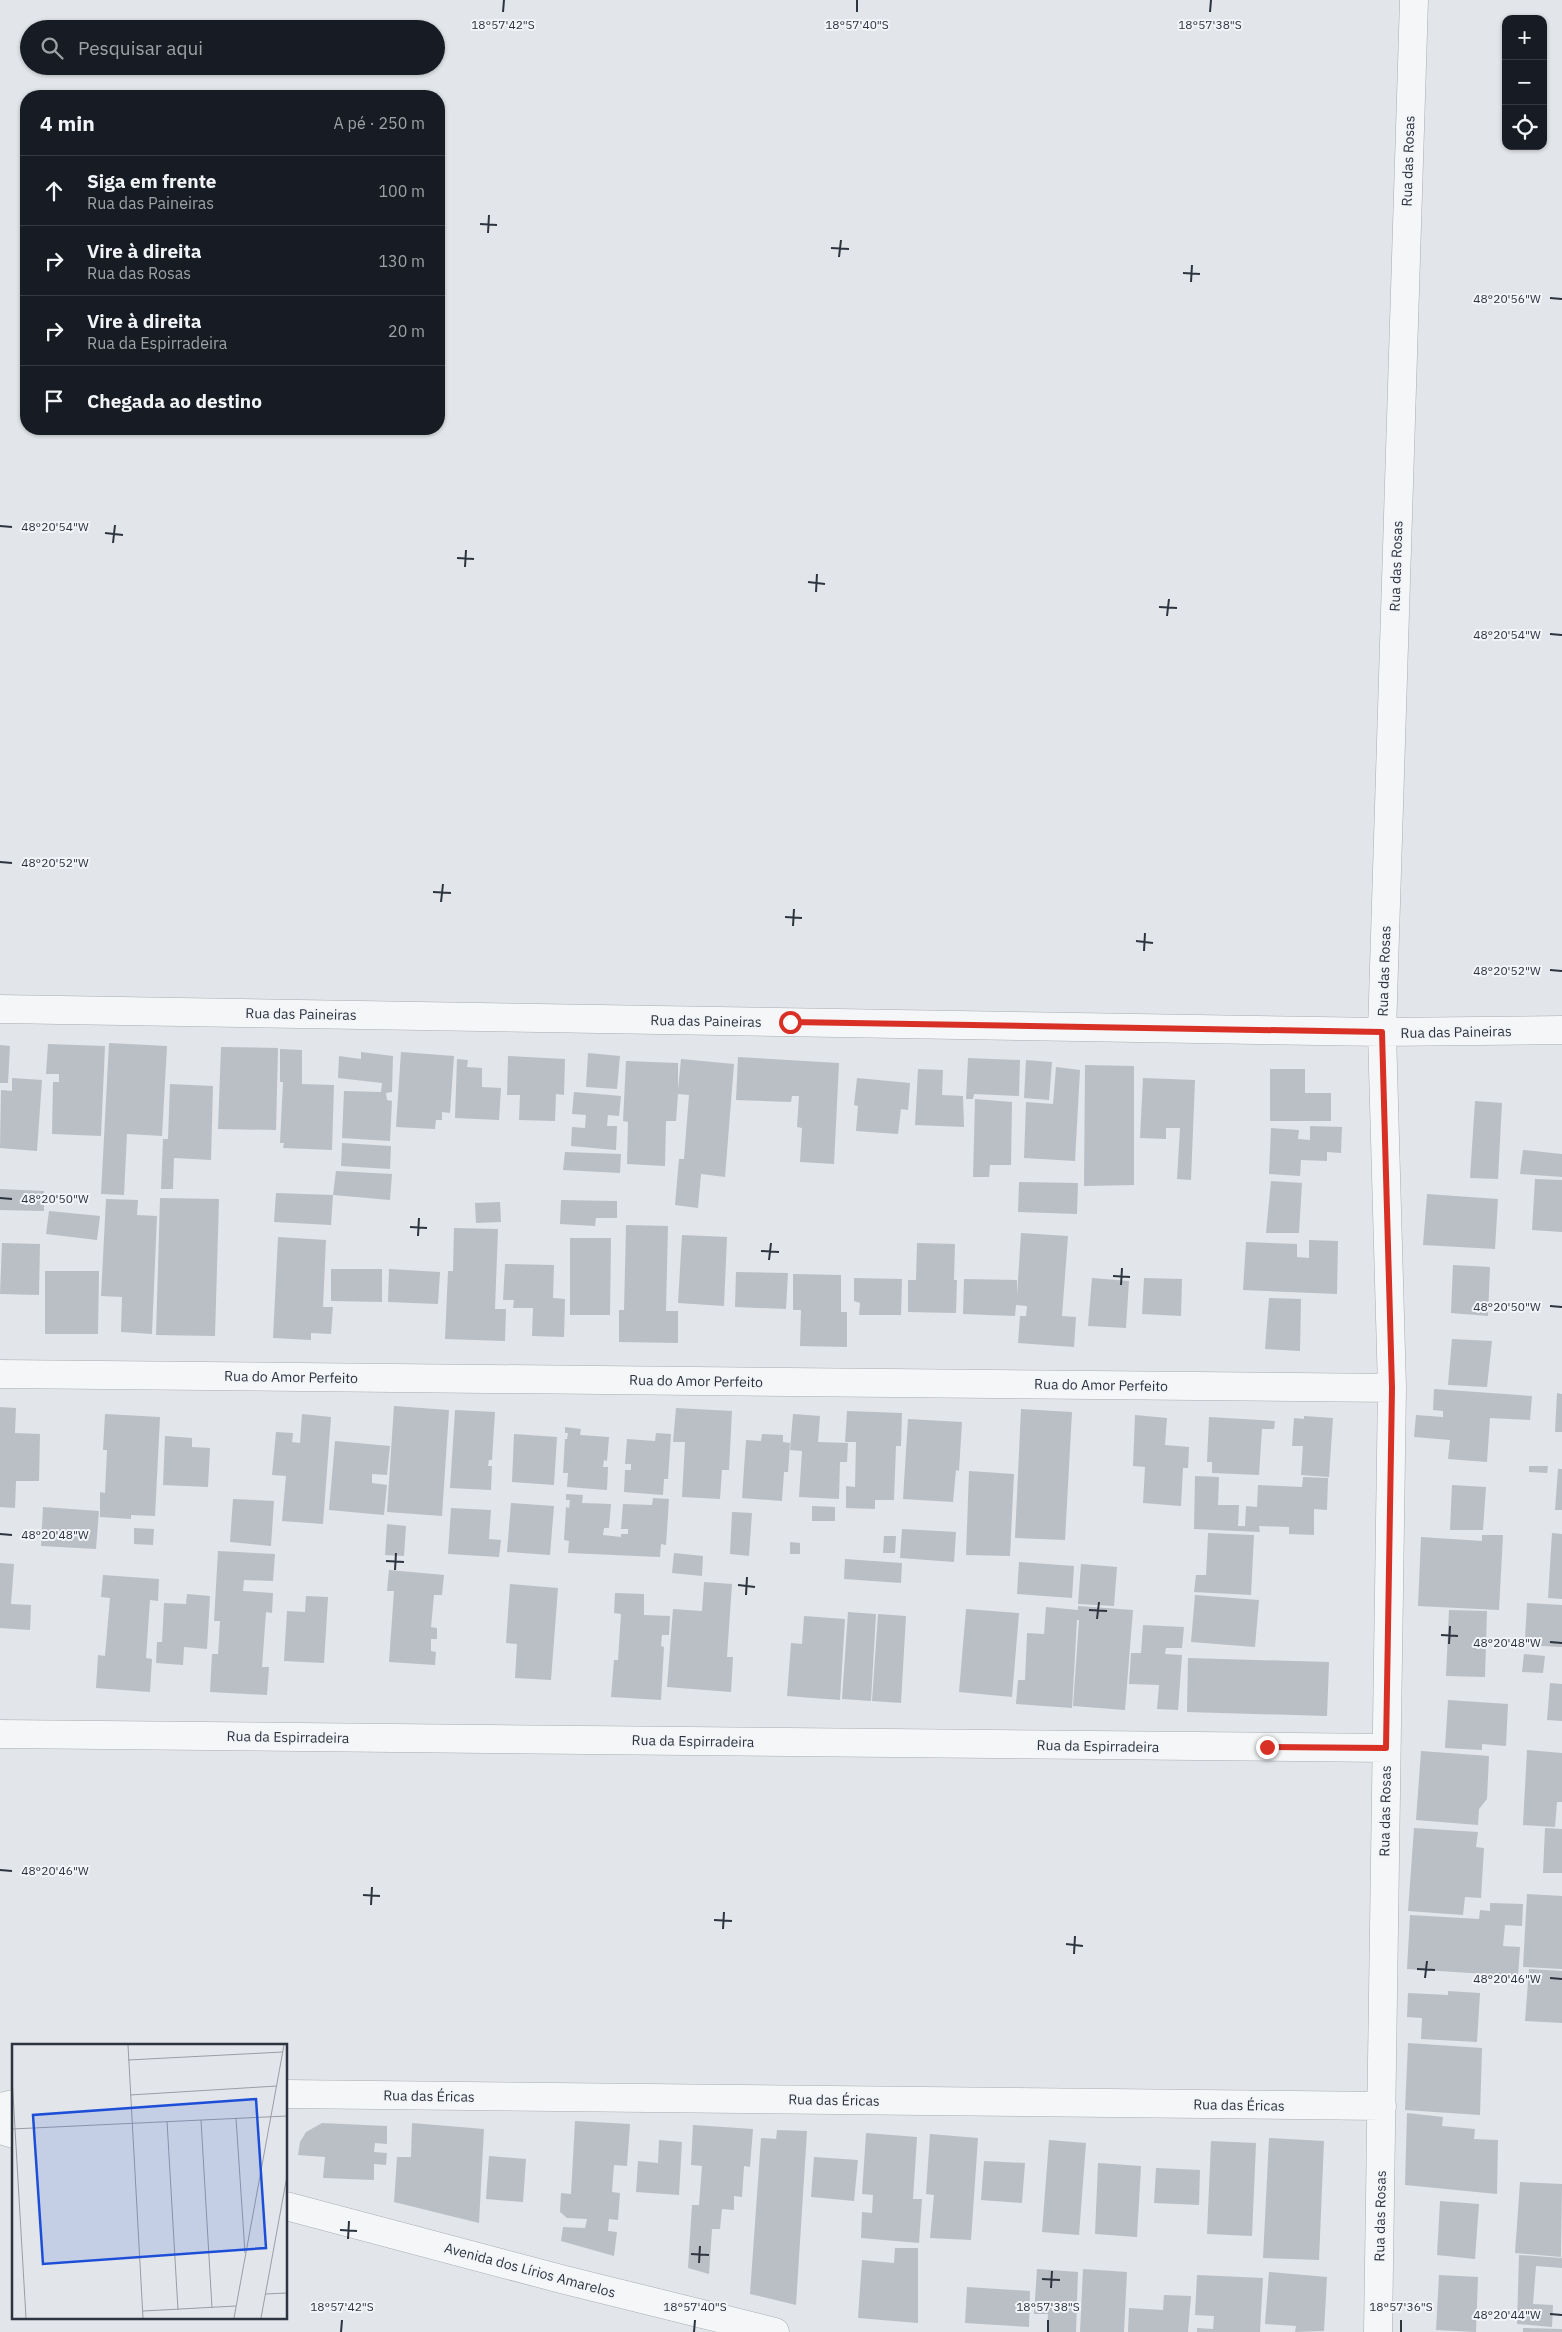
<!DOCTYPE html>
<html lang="pt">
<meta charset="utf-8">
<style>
:root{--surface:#171b24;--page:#20242c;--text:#f1f3f6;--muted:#9ea1a6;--line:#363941}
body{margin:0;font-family:"IBM Plex Sans",sans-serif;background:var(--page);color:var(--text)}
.controls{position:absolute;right:15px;top:15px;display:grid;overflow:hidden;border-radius:10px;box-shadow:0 1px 4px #0004}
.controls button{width:45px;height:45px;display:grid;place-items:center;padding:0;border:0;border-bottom:1px solid var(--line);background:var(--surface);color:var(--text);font:25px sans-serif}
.stop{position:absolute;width:15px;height:15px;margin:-11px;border:4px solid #d93025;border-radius:50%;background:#fff}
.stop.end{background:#d93025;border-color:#fff;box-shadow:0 1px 5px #0008}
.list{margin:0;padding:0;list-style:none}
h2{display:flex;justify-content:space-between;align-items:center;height:65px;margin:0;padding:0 20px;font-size:21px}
h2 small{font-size:16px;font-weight:400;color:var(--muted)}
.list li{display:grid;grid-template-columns:32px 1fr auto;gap:15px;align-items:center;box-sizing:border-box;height:70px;padding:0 20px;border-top:1px solid var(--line)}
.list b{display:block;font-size:19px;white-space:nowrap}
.list p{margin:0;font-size:16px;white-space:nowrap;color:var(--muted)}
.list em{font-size:16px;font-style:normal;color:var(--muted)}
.icon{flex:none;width:28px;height:28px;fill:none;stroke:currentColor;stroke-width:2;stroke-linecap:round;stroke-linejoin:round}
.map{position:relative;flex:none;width:1562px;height:2332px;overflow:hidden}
.search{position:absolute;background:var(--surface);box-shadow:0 1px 4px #0004;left:20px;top:20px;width:425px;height:55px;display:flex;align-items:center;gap:12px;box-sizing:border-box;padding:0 18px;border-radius:28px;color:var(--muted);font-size:19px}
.panel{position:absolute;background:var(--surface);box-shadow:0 1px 4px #0004;left:20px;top:90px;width:425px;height:345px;border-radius:20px}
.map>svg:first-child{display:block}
</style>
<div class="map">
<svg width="1562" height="2332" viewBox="0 0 1562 2332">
<rect width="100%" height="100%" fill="#e2e5e9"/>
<path fill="#babfc6" d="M 109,1043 L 167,1046 L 162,1136 L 127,1134 L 124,1195 L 101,1194 Z
M 48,1044 L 105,1046 L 101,1136 L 52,1134 L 53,1082 L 59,1082 L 59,1074 L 46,1074 Z
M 0,1045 L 10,1046 L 8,1083 L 0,1083 Z
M 221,1047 L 278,1048 L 276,1130 L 218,1129 Z
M 280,1049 L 302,1050 L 302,1084 L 334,1085 L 332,1150 L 283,1148 L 284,1143 L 280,1143 L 283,1082 L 280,1082 Z
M 361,1052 L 393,1056 L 392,1092 L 386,1093 L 387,1100 L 392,1101 L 390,1141 L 342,1138 L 344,1091 L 381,1092 L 382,1083 L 338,1078 L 339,1056 L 361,1059 Z
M 401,1052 L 454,1056 L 450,1113 L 442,1112 L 442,1120 L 436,1120 L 435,1129 L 396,1127 Z
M 588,1053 L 620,1056 L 617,1089 L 586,1087 Z
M 508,1056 L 565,1059 L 564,1095 L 556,1094 L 555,1121 L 519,1120 L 520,1095 L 507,1095 Z
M 738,1057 L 839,1063 L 834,1164 L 800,1162 L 802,1128 L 797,1127 L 799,1096 L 792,1096 L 791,1102 L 736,1100 Z
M 968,1058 L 1020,1060 L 1019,1096 L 974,1094 L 973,1099 L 966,1099 Z
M 457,1059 L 468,1060 L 467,1067 L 482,1068 L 482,1087 L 501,1088 L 499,1120 L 455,1118 Z
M 681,1059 L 734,1064 L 725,1177 L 701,1174 L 698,1208 L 675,1205 L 679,1159 L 684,1159 L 689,1095 L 678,1094 L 676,1121 L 666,1121 L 665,1166 L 627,1164 L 628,1122 L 623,1121 L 626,1061 L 678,1063 L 678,1090 Z
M 1026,1060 L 1052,1062 L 1049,1100 L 1024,1098 Z
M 1085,1065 L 1134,1066 L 1134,1185 L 1084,1186 Z
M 1056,1067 L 1080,1070 L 1075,1161 L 1024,1158 L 1026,1102 L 1053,1104 Z
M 918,1069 L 943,1070 L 942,1095 L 963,1096 L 964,1127 L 915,1125 Z
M 1270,1069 L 1305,1069 L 1305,1093 L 1331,1093 L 1331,1121 L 1270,1121 Z
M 12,1078 L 42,1080 L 37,1151 L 0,1148 L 1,1090 L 12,1091 Z
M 857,1078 L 910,1083 L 908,1110 L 901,1109 L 898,1134 L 856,1131 L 858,1106 L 854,1105 Z
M 1143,1078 L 1195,1080 L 1191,1180 L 1177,1179 L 1180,1128 L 1166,1128 L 1166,1139 L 1140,1138 Z
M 170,1084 L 213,1086 L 211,1160 L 174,1158 L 173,1189 L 161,1189 L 163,1139 L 168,1139 Z
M 574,1092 L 621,1096 L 619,1116 L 608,1115 L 607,1126 L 617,1126 L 616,1150 L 571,1146 L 572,1127 L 585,1128 L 586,1115 L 572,1114 Z
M 975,1099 L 1012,1102 L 1011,1165 L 990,1165 L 989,1177 L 973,1177 Z
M 1475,1101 L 1502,1103 L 1498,1179 L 1470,1178 Z
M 1310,1126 L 1342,1127 L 1341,1153 L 1327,1152 L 1327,1161 L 1301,1160 L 1300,1176 L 1269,1174 L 1271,1128 L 1299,1130 L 1298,1139 L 1310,1140 Z
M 342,1143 L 391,1146 L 390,1169 L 341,1166 Z
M 1523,1150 L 1562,1154 L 1562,1177 L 1520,1174 Z
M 565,1152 L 621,1154 L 620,1173 L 563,1170 Z
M 336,1171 L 392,1174 L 390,1200 L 333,1195 L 331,1225 L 274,1222 L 276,1193 L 333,1195 Z
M 1535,1179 L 1562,1180 L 1562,1232 L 1532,1230 Z
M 1271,1181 L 1302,1183 L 1299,1233 L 1266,1233 Z
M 1019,1182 L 1078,1183 L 1077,1214 L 1018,1212 Z
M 0,1189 L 44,1191 L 44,1211 L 0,1210 Z
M 1427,1194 L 1498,1199 L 1495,1249 L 1423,1245 Z
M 160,1198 L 219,1199 L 215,1336 L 156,1335 Z
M 106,1199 L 138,1200 L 137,1215 L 157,1216 L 152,1334 L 121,1332 L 122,1297 L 101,1296 Z
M 561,1200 L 617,1201 L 617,1218 L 596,1218 L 595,1226 L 560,1224 Z
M 500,1202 L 501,1222 L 476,1223 L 475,1203 Z
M 49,1211 L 100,1216 L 97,1240 L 46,1234 Z
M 626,1225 L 668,1226 L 666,1311 L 678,1311 L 678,1343 L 619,1342 L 619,1310 L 624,1310 Z
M 454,1228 L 498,1229 L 495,1309 L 506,1309 L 505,1341 L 445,1339 L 448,1271 L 453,1271 Z
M 1021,1233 L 1068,1236 L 1062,1316 L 1076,1317 L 1074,1347 L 1018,1343 L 1020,1316 L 1026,1316 L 1027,1306 L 1016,1305 L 1015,1316 L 963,1314 L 964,1279 L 1017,1280 L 1017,1296 Z
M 682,1235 L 727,1237 L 724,1306 L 678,1303 Z
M 278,1237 L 326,1240 L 323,1307 L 333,1307 L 331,1334 L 311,1333 L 311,1340 L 273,1338 Z
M 570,1238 L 611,1238 L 610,1315 L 570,1315 Z
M 1309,1240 L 1338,1241 L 1337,1294 L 1243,1290 L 1246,1242 L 1297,1244 L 1297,1257 L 1309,1258 Z
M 2,1243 L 40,1244 L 39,1295 L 0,1294 Z
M 917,1243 L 955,1244 L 954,1280 L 957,1280 L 956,1313 L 908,1312 L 908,1280 L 916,1280 Z
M 505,1264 L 554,1265 L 553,1298 L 565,1299 L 564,1337 L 532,1336 L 533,1308 L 513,1308 L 514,1300 L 503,1300 Z
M 1453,1265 L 1490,1267 L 1488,1316 L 1451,1313 Z
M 331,1269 L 382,1269 L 382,1302 L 331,1301 Z
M 389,1269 L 440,1272 L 438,1304 L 388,1302 Z
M 45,1271 L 99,1271 L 98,1334 L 45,1334 Z
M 736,1272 L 788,1273 L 786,1309 L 735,1307 Z
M 793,1274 L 841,1275 L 841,1312 L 847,1312 L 847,1347 L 800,1346 L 801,1310 L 793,1310 Z
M 854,1278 L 902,1279 L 901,1315 L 859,1315 L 860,1303 L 854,1301 Z
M 1092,1278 L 1129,1281 L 1126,1328 L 1088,1326 Z
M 1144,1278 L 1182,1279 L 1181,1316 L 1142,1314 Z
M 1269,1298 L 1301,1299 L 1300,1351 L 1265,1349 Z
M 1452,1339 L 1492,1341 L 1487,1387 L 1448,1385 Z
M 1434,1389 L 1532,1396 L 1530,1420 L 1490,1418 L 1487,1462 L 1448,1459 L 1450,1440 L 1414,1437 L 1416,1415 L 1443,1417 L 1443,1411 L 1433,1410 Z
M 1557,1393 L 1562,1394 L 1562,1432 L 1555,1432 Z
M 394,1406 L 449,1410 L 442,1516 L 387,1512 Z
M 0,1407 L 16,1408 L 15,1433 L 40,1434 L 39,1481 L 16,1481 L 15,1508 L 0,1507 Z
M 676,1408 L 732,1411 L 729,1470 L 722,1470 L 720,1499 L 682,1497 L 685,1442 L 673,1442 Z
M 1021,1409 L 1072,1412 L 1065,1540 L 1015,1538 Z
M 455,1410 L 495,1412 L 492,1460 L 489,1460 L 488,1466 L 492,1466 L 491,1490 L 450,1488 Z
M 847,1411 L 902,1413 L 901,1446 L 896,1446 L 894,1500 L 875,1500 L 875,1509 L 846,1508 L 846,1486 L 855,1487 L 856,1442 L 845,1442 Z
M 105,1414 L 160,1417 L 155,1516 L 131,1515 L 131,1519 L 100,1517 L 100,1492 L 105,1493 L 107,1450 L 103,1450 Z
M 302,1414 L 331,1417 L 323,1524 L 282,1521 L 286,1476 L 272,1475 L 276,1432 L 293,1433 L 292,1442 L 300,1443 Z
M 793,1414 L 820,1416 L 818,1442 L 848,1443 L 847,1462 L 840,1462 L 839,1499 L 799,1497 L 802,1451 L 790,1450 Z
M 1135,1415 L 1167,1418 L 1165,1445 L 1189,1447 L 1188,1468 L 1183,1468 L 1181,1506 L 1143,1503 L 1145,1467 L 1133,1466 Z
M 1304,1416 L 1333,1418 L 1329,1477 L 1301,1475 L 1303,1446 L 1292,1446 L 1294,1418 L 1304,1419 Z
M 1209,1417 L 1275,1421 L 1274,1429 L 1262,1429 L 1259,1475 L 1212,1473 L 1212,1462 L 1207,1462 Z
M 908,1419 L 962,1422 L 959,1471 L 956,1470 L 953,1502 L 903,1499 Z
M 565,1427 L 581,1429 L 580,1435 L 609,1437 L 607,1461 L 604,1460 L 603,1467 L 608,1467 L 607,1490 L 567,1487 L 568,1473 L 563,1473 L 565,1439 L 567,1439 L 568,1433 L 565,1433 Z
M 656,1433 L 671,1434 L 668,1479 L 664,1479 L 663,1495 L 624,1492 L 625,1470 L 631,1470 L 631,1464 L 625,1464 L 627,1439 L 655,1441 Z
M 514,1434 L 557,1437 L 554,1485 L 512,1482 Z
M 762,1434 L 783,1435 L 783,1442 L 790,1443 L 788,1472 L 784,1472 L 782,1501 L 742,1498 L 746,1440 L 761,1441 Z
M 165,1436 L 192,1438 L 192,1447 L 210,1448 L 208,1487 L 163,1485 Z
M 335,1441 L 390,1446 L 387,1475 L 372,1474 L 372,1483 L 387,1485 L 384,1515 L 329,1510 Z
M 1529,1466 L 1548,1466 L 1547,1473 L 1529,1472 Z
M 1558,1469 L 1562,1469 L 1562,1510 L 1555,1510 Z
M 969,1471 L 1014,1474 L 1010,1556 L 966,1555 Z
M 1195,1476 L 1219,1477 L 1218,1505 L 1239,1505 L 1238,1526 L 1245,1526 L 1246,1506 L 1257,1507 L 1258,1485 L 1302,1487 L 1303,1477 L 1328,1478 L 1327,1510 L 1314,1509 L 1314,1535 L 1289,1534 L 1289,1527 L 1259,1526 L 1260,1532 L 1194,1529 Z
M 1452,1485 L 1486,1487 L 1483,1530 L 1450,1530 Z
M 566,1494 L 583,1495 L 582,1503 L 611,1504 L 609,1528 L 604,1528 L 603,1535 L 621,1537 L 621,1534 L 628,1534 L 628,1529 L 621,1529 L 623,1504 L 652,1505 L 653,1498 L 669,1499 L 666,1545 L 661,1544 L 660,1557 L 568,1553 L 569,1541 L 564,1540 L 566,1507 L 569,1508 L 570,1500 L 566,1500 Z
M 233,1499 L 274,1501 L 271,1546 L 230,1542 Z
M 511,1503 L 554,1506 L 550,1555 L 507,1552 Z
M 812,1506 L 835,1507 L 835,1521 L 812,1521 Z
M 43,1507 L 99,1511 L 96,1549 L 41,1546 Z
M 451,1508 L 491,1510 L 489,1539 L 501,1540 L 499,1557 L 448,1554 Z
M 732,1512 L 752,1513 L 749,1556 L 730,1554 Z
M 387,1524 L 406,1526 L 404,1556 L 385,1555 Z
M 134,1528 L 154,1529 L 153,1545 L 134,1544 Z
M 902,1529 L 956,1532 L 954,1562 L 900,1558 Z
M 1208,1533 L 1254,1535 L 1251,1595 L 1194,1592 L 1196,1575 L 1206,1575 Z
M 1552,1533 L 1562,1534 L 1562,1599 L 1548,1598 Z
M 1482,1535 L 1503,1535 L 1499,1610 L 1418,1606 L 1421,1537 L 1482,1541 Z
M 884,1536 L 896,1536 L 895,1553 L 883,1553 Z
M 790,1542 L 800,1543 L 800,1554 L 790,1554 Z
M 218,1551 L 275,1554 L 273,1581 L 244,1580 L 243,1591 L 273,1593 L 272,1613 L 266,1612 L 262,1667 L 269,1667 L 267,1695 L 210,1692 L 212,1654 L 218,1654 L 220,1621 L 214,1621 Z
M 674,1553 L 703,1556 L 702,1576 L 672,1573 Z
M 845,1559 L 902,1563 L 901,1583 L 844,1579 Z
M 1019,1562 L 1074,1566 L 1072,1598 L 1017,1594 Z
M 0,1563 L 14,1564 L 11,1604 L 31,1605 L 30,1630 L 0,1628 Z
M 1081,1564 L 1117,1567 L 1114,1606 L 1078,1604 Z
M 389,1570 L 444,1575 L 442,1595 L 434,1595 L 431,1627 L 437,1628 L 437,1639 L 431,1639 L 431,1651 L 436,1652 L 435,1665 L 389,1662 L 394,1591 L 387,1591 Z
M 103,1575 L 159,1579 L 158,1601 L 150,1600 L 146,1658 L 152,1659 L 150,1692 L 96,1688 L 98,1655 L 105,1656 L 110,1598 L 101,1597 Z
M 704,1582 L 732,1584 L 727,1657 L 733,1657 L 731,1692 L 667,1687 L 673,1609 L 702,1611 Z
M 510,1584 L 558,1588 L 551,1680 L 515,1678 L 517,1644 L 506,1643 Z
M 615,1593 L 644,1594 L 644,1615 L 670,1616 L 669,1635 L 662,1635 L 661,1646 L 664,1647 L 661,1700 L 611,1697 L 614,1660 L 618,1660 L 621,1614 L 614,1613 Z
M 187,1594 L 210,1596 L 207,1649 L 184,1647 L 183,1665 L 156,1663 L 157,1642 L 162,1642 L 164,1603 L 186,1604 Z
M 1195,1595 L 1259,1600 L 1255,1647 L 1191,1642 Z
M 306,1596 L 328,1597 L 324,1663 L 284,1661 L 287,1611 L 305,1612 Z
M 1527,1603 L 1562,1605 L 1562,1647 L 1541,1646 L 1542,1640 L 1525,1639 Z
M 1078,1606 L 1133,1610 L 1125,1710 L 1073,1706 L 1079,1620 L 1077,1620 L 1072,1708 L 1016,1704 L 1018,1680 L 1025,1680 L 1027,1633 L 1044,1634 L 1046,1607 L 1078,1610 Z
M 966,1609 L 1019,1613 L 1012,1697 L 959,1692 Z
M 1449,1610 L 1487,1611 L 1485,1677 L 1446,1676 Z
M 848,1612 L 876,1614 L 871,1701 L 842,1699 Z
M 878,1614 L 906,1616 L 901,1703 L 872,1701 Z
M 804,1616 L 845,1619 L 840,1700 L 787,1696 L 791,1643 L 802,1644 Z
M 1143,1625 L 1184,1627 L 1182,1648 L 1166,1648 L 1165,1654 L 1182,1655 L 1178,1710 L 1157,1709 L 1159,1685 L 1129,1684 L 1131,1653 L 1141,1653 Z
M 1524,1654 L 1545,1656 L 1543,1673 L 1522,1672 Z
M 1188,1658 L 1329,1662 L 1327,1716 L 1187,1712 Z
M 1550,1683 L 1562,1684 L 1562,1721 L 1547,1720 Z
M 1448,1700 L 1508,1704 L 1506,1746 L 1482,1744 L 1482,1750 L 1445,1748 Z
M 1527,1750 L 1562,1753 L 1562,1802 L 1557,1802 L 1555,1827 L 1523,1825 Z
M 1421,1751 L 1489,1756 L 1487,1799 L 1479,1809 L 1478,1825 L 1416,1820 Z
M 1414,1828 L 1478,1832 L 1476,1847 L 1484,1848 L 1481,1898 L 1465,1897 L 1463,1915 L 1408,1911 Z
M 1545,1828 L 1562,1829 L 1562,1873 L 1543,1873 Z
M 1527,1894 L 1562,1896 L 1562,1969 L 1523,1967 Z
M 1490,1903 L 1523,1904 L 1522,1926 L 1505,1925 L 1503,1946 L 1520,1947 L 1518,1976 L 1407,1969 L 1410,1915 L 1479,1919 L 1480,1910 L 1490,1911 Z
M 1529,1969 L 1562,1971 L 1562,2023 L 1525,2021 Z
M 1448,1991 L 1480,1993 L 1477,2042 L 1421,2039 L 1422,2018 L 1407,2017 L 1408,1993 L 1448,1995 Z
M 1408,2043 L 1482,2048 L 1480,2115 L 1405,2110 Z
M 1407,2113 L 1443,2117 L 1442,2126 L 1475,2129 L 1474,2139 L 1498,2140 L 1497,2194 L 1405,2185 Z
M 575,2121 L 630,2124 L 627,2166 L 614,2165 L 612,2192 L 620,2193 L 618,2220 L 609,2219 L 608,2231 L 617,2232 L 614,2256 L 561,2241 L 563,2227 L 585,2228 L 587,2219 L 567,2218 L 560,2212 L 561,2193 L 571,2194 Z
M 322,2123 L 387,2126 L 387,2144 L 375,2143 L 374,2152 L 387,2153 L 386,2165 L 374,2164 L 374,2180 L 323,2178 L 325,2157 L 298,2155 L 300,2142 L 306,2132 Z
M 412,2123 L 484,2129 L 479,2223 L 394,2202 L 397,2157 L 411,2157 Z
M 693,2125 L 753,2129 L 750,2167 L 744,2166 L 742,2197 L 734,2196 L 734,2210 L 722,2209 L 720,2229 L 712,2229 L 709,2274 L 688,2268 L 692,2205 L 699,2205 L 702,2166 L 691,2165 Z
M 777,2130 L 807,2131 L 796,2305 L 750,2294 L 761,2138 L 776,2139 Z
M 866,2133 L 917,2137 L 913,2199 L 922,2199 L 919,2243 L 861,2238 L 862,2212 L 872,2213 L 873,2195 L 862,2194 Z
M 930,2134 L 978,2138 L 971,2240 L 930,2238 L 934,2195 L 926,2194 Z
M 1269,2138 L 1324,2141 L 1319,2260 L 1263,2258 Z
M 659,2140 L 682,2142 L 679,2195 L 636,2192 L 638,2161 L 658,2163 Z
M 1049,2140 L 1086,2143 L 1079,2235 L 1042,2232 Z
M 1211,2141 L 1256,2143 L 1252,2236 L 1207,2234 Z
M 489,2156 L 526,2159 L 523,2202 L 486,2199 Z
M 814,2157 L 858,2160 L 854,2201 L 811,2197 Z
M 984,2161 L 1025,2163 L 1022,2203 L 981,2200 Z
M 1098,2163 L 1141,2166 L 1137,2237 L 1095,2234 Z
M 1156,2168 L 1200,2170 L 1199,2205 L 1154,2203 Z
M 1520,2182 L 1562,2184 L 1561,2257 L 1515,2253 Z
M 1440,2201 L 1479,2204 L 1475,2259 L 1437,2255 Z
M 895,2248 L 918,2248 L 918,2323 L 858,2318 L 862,2260 L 894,2263 Z
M 1519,2255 L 1562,2258 L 1562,2268 L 1536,2266 L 1533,2304 L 1553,2305 L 1552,2327 L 1517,2324 Z
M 1037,2269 L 1078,2272 L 1076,2332 L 1047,2332 L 1048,2314 L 1034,2314 Z
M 1083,2269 L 1127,2272 L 1124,2332 L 1080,2332 Z
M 1269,2272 L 1327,2277 L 1324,2331 L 1295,2332 L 1296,2326 L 1265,2324 Z
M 1197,2275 L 1263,2278 L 1260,2332 L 1197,2332 L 1197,2328 L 1213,2329 L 1214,2316 L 1195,2315 Z
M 1439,2275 L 1478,2277 L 1476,2332 L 1436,2330 Z
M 967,2287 L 1030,2291 L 1029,2327 L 965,2323 Z
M 1164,2295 L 1191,2296 L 1188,2332 L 1128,2332 L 1129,2308 L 1163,2310 Z
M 1523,2328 L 1562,2329 L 1562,2332 L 1523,2332 Z"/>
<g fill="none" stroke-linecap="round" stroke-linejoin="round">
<defs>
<path id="minor" d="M 0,1009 L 1382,1032 L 1562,1030
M 0,1374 L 1392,1388
M 0,1734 L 1385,1748
M 286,2094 L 1382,2106
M 0,2107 L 14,2104
M 0,2130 L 14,2134
M 286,2206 L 565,2280 L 775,2332
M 1378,2332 L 1392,1388 L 1382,1032 L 1414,0"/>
</defs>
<use href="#minor" stroke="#a8acb3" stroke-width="29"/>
<use href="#minor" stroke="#f5f6f8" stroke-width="28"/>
</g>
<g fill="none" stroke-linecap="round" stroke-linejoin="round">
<path stroke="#d93025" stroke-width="6" d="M 790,1022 L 1382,1032 L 1392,1388 L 1386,1748 L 1267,1747"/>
</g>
<path fill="none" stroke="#2c3440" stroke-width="2" d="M 503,12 L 504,0M 857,12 L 857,0M 1210,12 L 1211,0M 480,224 L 497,225M 488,233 L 489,215M 831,248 L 849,249M 839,257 L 841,240M 1183,273 L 1200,274M 1191,282 L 1192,265M 1550,298 L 1562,299M 0,526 L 12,527M 105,533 L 123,535M 113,543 L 115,525M 457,558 L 474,559M 465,567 L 466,550M 808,582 L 825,584M 816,592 L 817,574M 1159,607 L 1177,608M 1167,616 L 1169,599M 1550,634 L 1562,635M 0,862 L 12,863M 433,892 L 451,893M 441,902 L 443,884M 785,917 L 802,918M 793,926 L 794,909M 1136,941 L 1153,943M 1144,951 L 1145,933M 1550,970 L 1562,971M 0,1198 L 12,1199M 410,1227 L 427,1228M 418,1236 L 419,1218M 761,1251 L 779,1252M 769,1260 L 771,1243M 1113,1276 L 1130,1277M 1121,1285 L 1122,1268M 1550,1306 L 1562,1307M 0,1534 L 12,1535M 386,1561 L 404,1562M 395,1570 L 396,1553M 738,1585 L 755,1587M 746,1595 L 747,1577M 1089,1610 L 1107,1611M 1097,1619 L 1099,1602M 1441,1635 L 1458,1636M 1550,1642 L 1562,1643M 1449,1644 L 1450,1626M 0,1870 L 12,1871M 363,1895 L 380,1896M 371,1905 L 372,1887M 714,1920 L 732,1921M 723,1929 L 724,1912M 1066,1944 L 1083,1946M 1074,1954 L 1075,1936M 1417,1969 L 1435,1970M 1425,1978 L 1427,1961M 1550,1978 L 1562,1979M 340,2230 L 357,2231M 348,2239 L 349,2221M 691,2254 L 709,2255M 699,2263 L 700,2246M 1042,2279 L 1060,2280M 1051,2288 L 1052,2271M 1550,2314 L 1562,2315M 341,2332 L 342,2320M 694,2332 L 695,2320M 1048,2332 L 1048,2320M 1401,2332 L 1401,2320"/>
<g text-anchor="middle" stroke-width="4" stroke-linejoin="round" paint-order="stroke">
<g font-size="14" fill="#2c3440" stroke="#f2f4f7">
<text transform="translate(1408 161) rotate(-88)" y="5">Rua das Rosas</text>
<text transform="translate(1396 566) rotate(-88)" y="5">Rua das Rosas</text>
<text transform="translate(1384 971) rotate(-88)" y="5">Rua das Rosas</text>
<text transform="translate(301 1014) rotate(1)" y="5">Rua das Paineiras</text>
<text transform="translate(706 1021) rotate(1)" y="5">Rua das Paineiras</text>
<text transform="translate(1456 1032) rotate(-1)" y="5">Rua das Paineiras</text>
<text transform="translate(291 1377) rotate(1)" y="5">Rua do Amor Perfeito</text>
<text transform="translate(696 1381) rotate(1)" y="5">Rua do Amor Perfeito</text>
<text transform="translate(1101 1385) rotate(1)" y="5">Rua do Amor Perfeito</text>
<text transform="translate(288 1737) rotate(1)" y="5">Rua da Espirradeira</text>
<text transform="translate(693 1741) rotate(1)" y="5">Rua da Espirradeira</text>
<text transform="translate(1098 1746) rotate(1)" y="5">Rua da Espirradeira</text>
<text transform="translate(1385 1811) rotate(-89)" y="5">Rua das Rosas</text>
<text transform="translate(429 2096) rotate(1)" y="5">Rua das Éricas</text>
<text transform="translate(834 2100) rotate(1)" y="5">Rua das Éricas</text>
<text transform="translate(1239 2105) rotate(1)" y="5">Rua das Éricas</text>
<text transform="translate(1380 2216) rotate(-89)" y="5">Rua das Rosas</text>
<text transform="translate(530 2270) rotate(15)" y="5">Avenida dos Lírios Amarelos</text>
</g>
</g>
<g transform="translate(12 2044)">
<rect width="275" height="275" fill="#e2e5e9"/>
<path fill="none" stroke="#999ea5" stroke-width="1" d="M 116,1 L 131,274M 116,16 L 271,8M 0,33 L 14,274M 118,51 L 265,42M 224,74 L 233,209M 189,76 L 200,264M 155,77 L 166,266M 0,85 L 275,72M 253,250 L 275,249M 131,267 L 224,262M 222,274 L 272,1M 249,274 L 275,132"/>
<path fill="#1d4ed8" fill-opacity="0.15" stroke="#1d4ed8" stroke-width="2.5" d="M 244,55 L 254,204 L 31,220 L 21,71 Z"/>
<rect width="275" height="275" fill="none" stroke="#2c3440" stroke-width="2.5"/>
</g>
<g font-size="12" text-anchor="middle" fill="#2c3440" stroke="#f2f4f7" stroke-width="4" stroke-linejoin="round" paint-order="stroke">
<text x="503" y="29">18°57'42"S</text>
<text x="857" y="29">18°57'40"S</text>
<text x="1210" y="29">18°57'38"S</text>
<text x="1507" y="303">48°20'56"W</text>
<text x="55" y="531">48°20'54"W</text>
<text x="1507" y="639">48°20'54"W</text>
<text x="55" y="867">48°20'52"W</text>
<text x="1507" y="975">48°20'52"W</text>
<text x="55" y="1203">48°20'50"W</text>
<text x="1507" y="1311">48°20'50"W</text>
<text x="55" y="1539">48°20'48"W</text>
<text x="1507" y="1647">48°20'48"W</text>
<text x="55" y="1875">48°20'46"W</text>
<text x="1507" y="1983">48°20'46"W</text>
<text x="342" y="2311">18°57'42"S</text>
<text x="695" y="2311">18°57'40"S</text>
<text x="1048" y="2311">18°57'38"S</text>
<text x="1401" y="2311">18°57'36"S</text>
<text x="1507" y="2319">48°20'44"W</text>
</g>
</svg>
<div class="controls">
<button>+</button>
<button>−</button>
<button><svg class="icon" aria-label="locate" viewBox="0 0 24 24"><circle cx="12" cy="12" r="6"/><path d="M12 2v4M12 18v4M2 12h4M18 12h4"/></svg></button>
</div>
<div class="stop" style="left:790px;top:1022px"></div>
<div class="stop end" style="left:1267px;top:1747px"></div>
<div class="search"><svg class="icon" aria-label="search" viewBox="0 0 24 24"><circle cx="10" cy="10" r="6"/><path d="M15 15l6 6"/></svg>Pesquisar aqui</div>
<section class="panel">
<h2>4 min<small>A pé · 250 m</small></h2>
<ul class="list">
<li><svg class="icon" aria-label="ahead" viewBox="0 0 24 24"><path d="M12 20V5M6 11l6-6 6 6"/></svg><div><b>Siga em frente</b><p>Rua das Paineiras</p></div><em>100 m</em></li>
<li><svg class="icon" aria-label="right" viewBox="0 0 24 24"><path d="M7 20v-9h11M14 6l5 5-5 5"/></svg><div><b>Vire à direita</b><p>Rua das Rosas</p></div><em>130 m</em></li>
<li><svg class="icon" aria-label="right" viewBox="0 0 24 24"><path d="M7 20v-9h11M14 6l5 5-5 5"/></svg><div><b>Vire à direita</b><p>Rua da Espirradeira</p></div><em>20 m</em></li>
<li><svg class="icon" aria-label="arrive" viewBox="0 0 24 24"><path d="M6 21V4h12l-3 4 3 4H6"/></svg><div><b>Chegada ao destino</b></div></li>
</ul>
</section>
</div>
